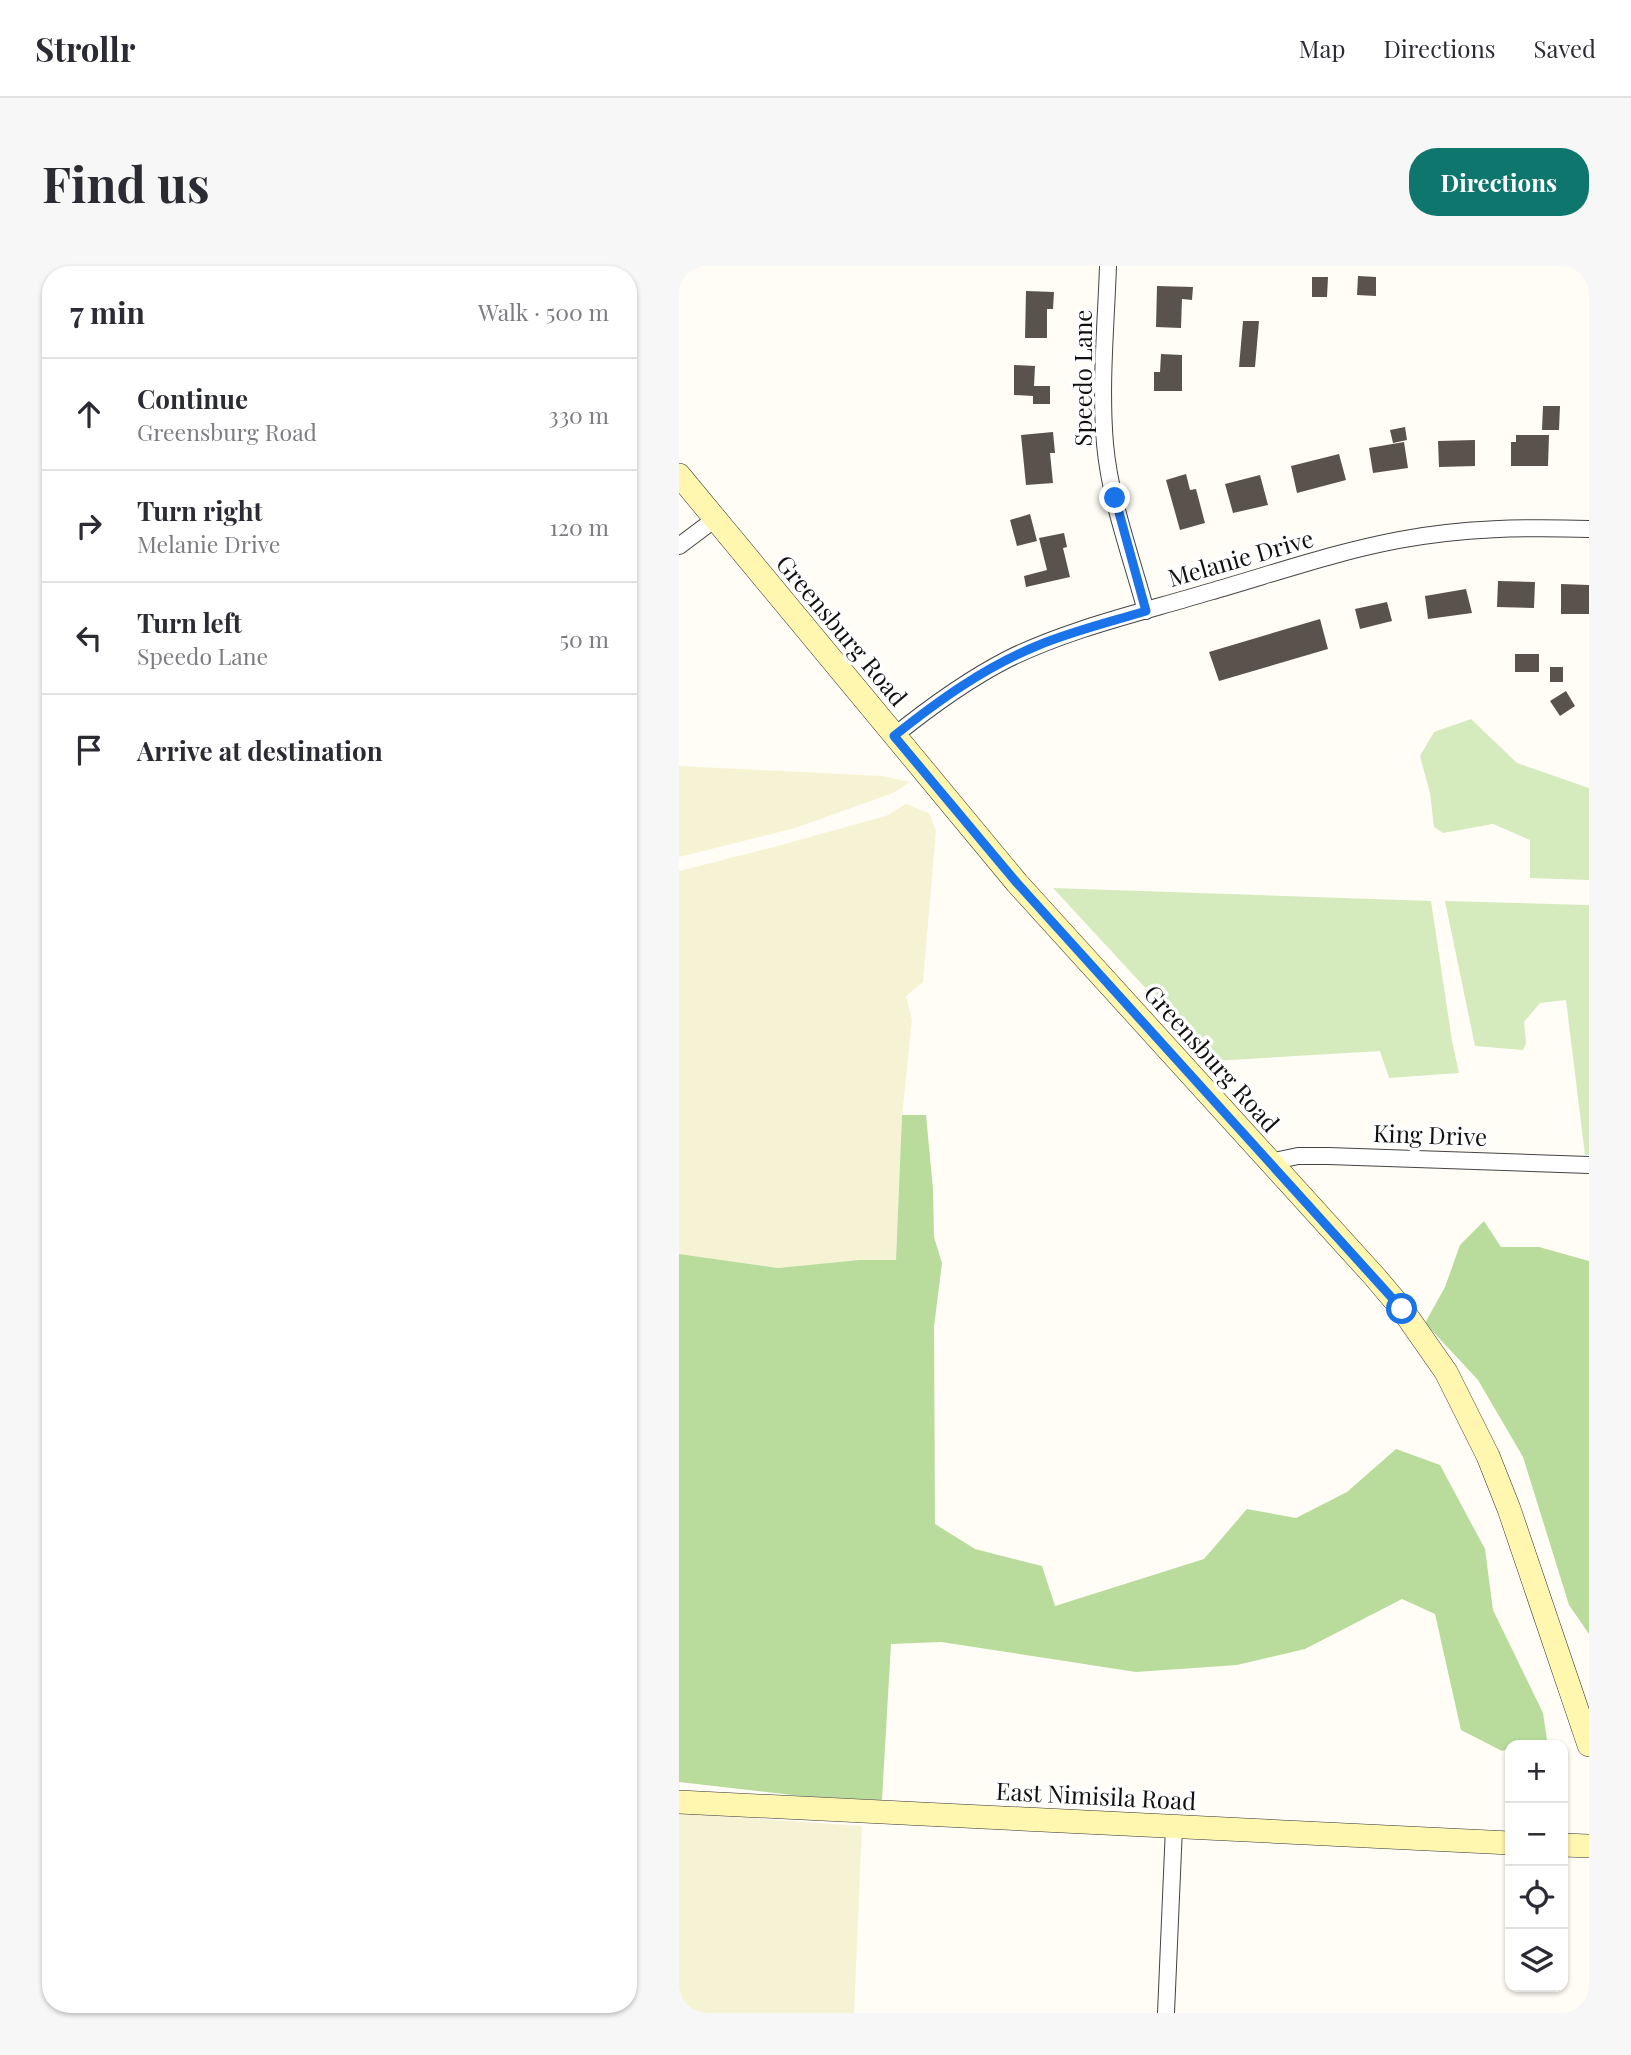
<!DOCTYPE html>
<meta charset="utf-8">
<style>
:root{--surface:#fff;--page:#f7f7f7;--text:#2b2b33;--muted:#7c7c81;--line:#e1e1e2;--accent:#0f766e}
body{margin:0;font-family:"Playfair Display",serif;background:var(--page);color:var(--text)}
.controls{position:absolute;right:21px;bottom:21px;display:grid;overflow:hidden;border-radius:14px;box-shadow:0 2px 5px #0004}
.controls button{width:63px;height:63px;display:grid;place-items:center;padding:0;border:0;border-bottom:2px solid var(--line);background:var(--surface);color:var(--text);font:35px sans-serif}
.stop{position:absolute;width:21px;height:21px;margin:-16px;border:5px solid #1a73e8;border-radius:50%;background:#fff}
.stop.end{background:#1a73e8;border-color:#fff;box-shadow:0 2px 7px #0008}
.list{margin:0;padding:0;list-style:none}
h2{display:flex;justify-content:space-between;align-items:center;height:91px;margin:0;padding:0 28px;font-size:30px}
h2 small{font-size:23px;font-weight:400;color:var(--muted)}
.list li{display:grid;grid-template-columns:46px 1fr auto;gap:21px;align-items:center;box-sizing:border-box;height:112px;padding:0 28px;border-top:2px solid var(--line)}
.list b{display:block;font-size:26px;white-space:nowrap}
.list p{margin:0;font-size:23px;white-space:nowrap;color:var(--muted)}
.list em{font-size:23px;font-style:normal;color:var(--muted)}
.icon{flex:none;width:38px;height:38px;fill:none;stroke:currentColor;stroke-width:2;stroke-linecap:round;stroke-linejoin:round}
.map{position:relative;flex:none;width:910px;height:1747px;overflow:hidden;border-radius:28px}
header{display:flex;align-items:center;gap:42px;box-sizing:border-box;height:98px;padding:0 35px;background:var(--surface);border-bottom:2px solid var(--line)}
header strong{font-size:33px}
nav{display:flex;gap:38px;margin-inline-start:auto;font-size:24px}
.intro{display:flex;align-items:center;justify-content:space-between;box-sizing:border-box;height:168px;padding:0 42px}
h1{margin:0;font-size:49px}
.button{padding:18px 32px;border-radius:28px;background:var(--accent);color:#fff;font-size:24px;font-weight:700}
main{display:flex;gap:42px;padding:0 42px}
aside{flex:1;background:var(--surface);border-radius:28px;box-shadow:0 2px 5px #0004}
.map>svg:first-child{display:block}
</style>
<header>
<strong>Strollr</strong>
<nav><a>Map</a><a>Directions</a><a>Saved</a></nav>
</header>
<div class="intro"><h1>Find us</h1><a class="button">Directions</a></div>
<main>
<aside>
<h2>7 min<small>Walk · 500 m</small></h2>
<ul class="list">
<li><svg class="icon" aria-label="ahead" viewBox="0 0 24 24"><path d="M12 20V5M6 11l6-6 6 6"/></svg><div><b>Continue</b><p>Greensburg Road</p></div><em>330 m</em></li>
<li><svg class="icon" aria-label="right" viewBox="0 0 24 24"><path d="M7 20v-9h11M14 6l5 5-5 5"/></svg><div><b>Turn right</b><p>Melanie Drive</p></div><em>120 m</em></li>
<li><svg class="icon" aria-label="left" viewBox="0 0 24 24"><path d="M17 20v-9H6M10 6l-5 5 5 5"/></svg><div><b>Turn left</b><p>Speedo Lane</p></div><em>50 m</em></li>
<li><svg class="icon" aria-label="arrive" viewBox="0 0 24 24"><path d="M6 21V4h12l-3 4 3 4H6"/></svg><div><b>Arrive at destination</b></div></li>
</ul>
</aside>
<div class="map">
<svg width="910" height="1747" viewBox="0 0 910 1747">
<rect width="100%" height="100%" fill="#fffdf5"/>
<path fill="#f6f3d4" d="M 0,500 L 202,510 L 231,516 L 214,527 L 116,562 L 0,591 Z
M 227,538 L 250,547 L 257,565 L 244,716 L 227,730 L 233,754 L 223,850 L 217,994 L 180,994 L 99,1002 L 0,988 L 0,605 L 91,582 L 207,550 Z
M 0,1547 L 183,1560 L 175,1747 L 0,1747 Z"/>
<path fill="#d5ebbd" d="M 792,453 L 838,497 L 910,522 L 910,614 L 851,612 L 851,574 L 814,558 L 764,567 L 755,561 L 751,527 L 741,490 L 755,466 Z
M 374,622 L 752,635 L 773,775 L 780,807 L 710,812 L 701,785 L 534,795 Z
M 766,635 L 910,639 L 910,889 L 906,889 L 887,734 L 861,737 L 845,756 L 847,777 L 844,784 L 796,780 Z"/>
<path fill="#b9dc9c" d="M 223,849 L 247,849 L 254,923 L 255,971 L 263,997 L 255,1061 L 256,1258 L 296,1283 L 363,1300 L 376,1340 L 525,1293 L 568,1243 L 617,1252 L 668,1226 L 717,1183 L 761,1199 L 806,1283 L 814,1344 L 864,1447 L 868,1474 L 847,1479 L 831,1479 L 831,1483 L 823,1485 L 782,1464 L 756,1348 L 723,1333 L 626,1383 L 558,1399 L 457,1406 L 262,1376 L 212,1378 L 203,1534 L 122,1530 L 0,1516 L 0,988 L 99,1002 L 180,994 L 217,994 Z
M 805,955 L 822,981 L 860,981 L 910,995 L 910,1368 L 890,1339 L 844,1191 L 799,1114 L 746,1057 L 766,1021 L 781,979 Z"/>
<path fill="#5a524d" d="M 679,10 L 697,11 L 697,30 L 678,29 Z
M 633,11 L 649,11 L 648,31 L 633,31 Z
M 478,20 L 514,21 L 513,34 L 503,33 L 502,62 L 477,61 Z
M 347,25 L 375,26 L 374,43 L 368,43 L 368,72 L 346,72 Z
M 564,55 L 580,55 L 576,101 L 560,101 Z
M 482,88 L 503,89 L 503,125 L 475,125 L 475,106 L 481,106 Z
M 335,99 L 356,100 L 355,120 L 371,120 L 371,138 L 354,138 L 354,130 L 335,129 Z
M 864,140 L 881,140 L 880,164 L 863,164 Z
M 726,161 L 728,174 L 714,177 L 711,164 Z
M 374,166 L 376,187 L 371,187 L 374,217 L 347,219 L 342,169 Z
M 837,169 L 870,169 L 869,200 L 832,200 L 832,176 L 837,176 Z
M 796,174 L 796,200 L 760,201 L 759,175 Z
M 725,176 L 729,202 L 694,207 L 690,182 Z
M 660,188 L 667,214 L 618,227 L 612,200 Z
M 507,208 L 511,224 L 517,223 L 526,257 L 501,264 L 487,214 Z
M 581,209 L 589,239 L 554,247 L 546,218 Z
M 351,248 L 358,275 L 338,280 L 331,254 Z
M 385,267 L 388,281 L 384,282 L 391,311 L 347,321 L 345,310 L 368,304 L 360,272 Z
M 819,315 L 856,316 L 855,342 L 818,341 Z
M 882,318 L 910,319 L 910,348 L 882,348 Z
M 787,323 L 793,347 L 749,353 L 746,330 Z
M 708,336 L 713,355 L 681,363 L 676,343 Z
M 641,353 L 649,383 L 540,415 L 530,386 Z
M 836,388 L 860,388 L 860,406 L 836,406 Z
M 871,401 L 884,401 L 884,416 L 871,416 Z
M 887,425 L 896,440 L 881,450 L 871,435 Z"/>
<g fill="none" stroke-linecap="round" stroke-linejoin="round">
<defs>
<path id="street" d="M 429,0 C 427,59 421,119 426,178 C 431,234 452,290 467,345
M 0,280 L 36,253
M 215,470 C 251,441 288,414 329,393 C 392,362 464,346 530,326 C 593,308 656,286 720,274 C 783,262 846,261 910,263
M 591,896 L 619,890 L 649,890 L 910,899
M 487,1747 L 495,1561"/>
<path id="secondary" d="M 0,209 L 338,617 L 696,1011 L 723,1043 L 767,1106 L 809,1190 L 830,1243 L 910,1479
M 0,1536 L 831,1577
M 884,1579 L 910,1580"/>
</defs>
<use href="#street" stroke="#444" stroke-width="18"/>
<use href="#secondary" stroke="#333" stroke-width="24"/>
<use href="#street" stroke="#fff" stroke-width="16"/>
<use href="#secondary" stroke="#fff6b0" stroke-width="23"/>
</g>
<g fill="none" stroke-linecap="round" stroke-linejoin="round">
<path stroke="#1a73e8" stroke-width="9" d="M 436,232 L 467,345 C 431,356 394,365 360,379 C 306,401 260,434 215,470 L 338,617 L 723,1043"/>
</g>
<g text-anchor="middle" stroke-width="7" stroke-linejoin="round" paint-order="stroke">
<g font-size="24" fill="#111" stroke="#fff">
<text transform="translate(405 112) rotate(-90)" y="8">Speedo Lane</text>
<text transform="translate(562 293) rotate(-16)" y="8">Melanie Drive</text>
<text transform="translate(162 365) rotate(50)" y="8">Greensburg Road</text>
<text transform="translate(532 793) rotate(48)" y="8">Greensburg Road</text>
<text transform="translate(751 870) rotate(2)" y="8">King Drive</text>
<text transform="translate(417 1531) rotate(3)" y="8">East Nimisila Road</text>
</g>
</g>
</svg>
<div class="controls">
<button>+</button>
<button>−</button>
<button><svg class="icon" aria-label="locate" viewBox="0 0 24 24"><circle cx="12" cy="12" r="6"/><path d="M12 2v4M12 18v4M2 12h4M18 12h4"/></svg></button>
<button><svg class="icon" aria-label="layers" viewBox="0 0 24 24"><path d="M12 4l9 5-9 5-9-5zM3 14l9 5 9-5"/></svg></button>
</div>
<div class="stop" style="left:723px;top:1043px"></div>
<div class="stop end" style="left:436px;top:232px"></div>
</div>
</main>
